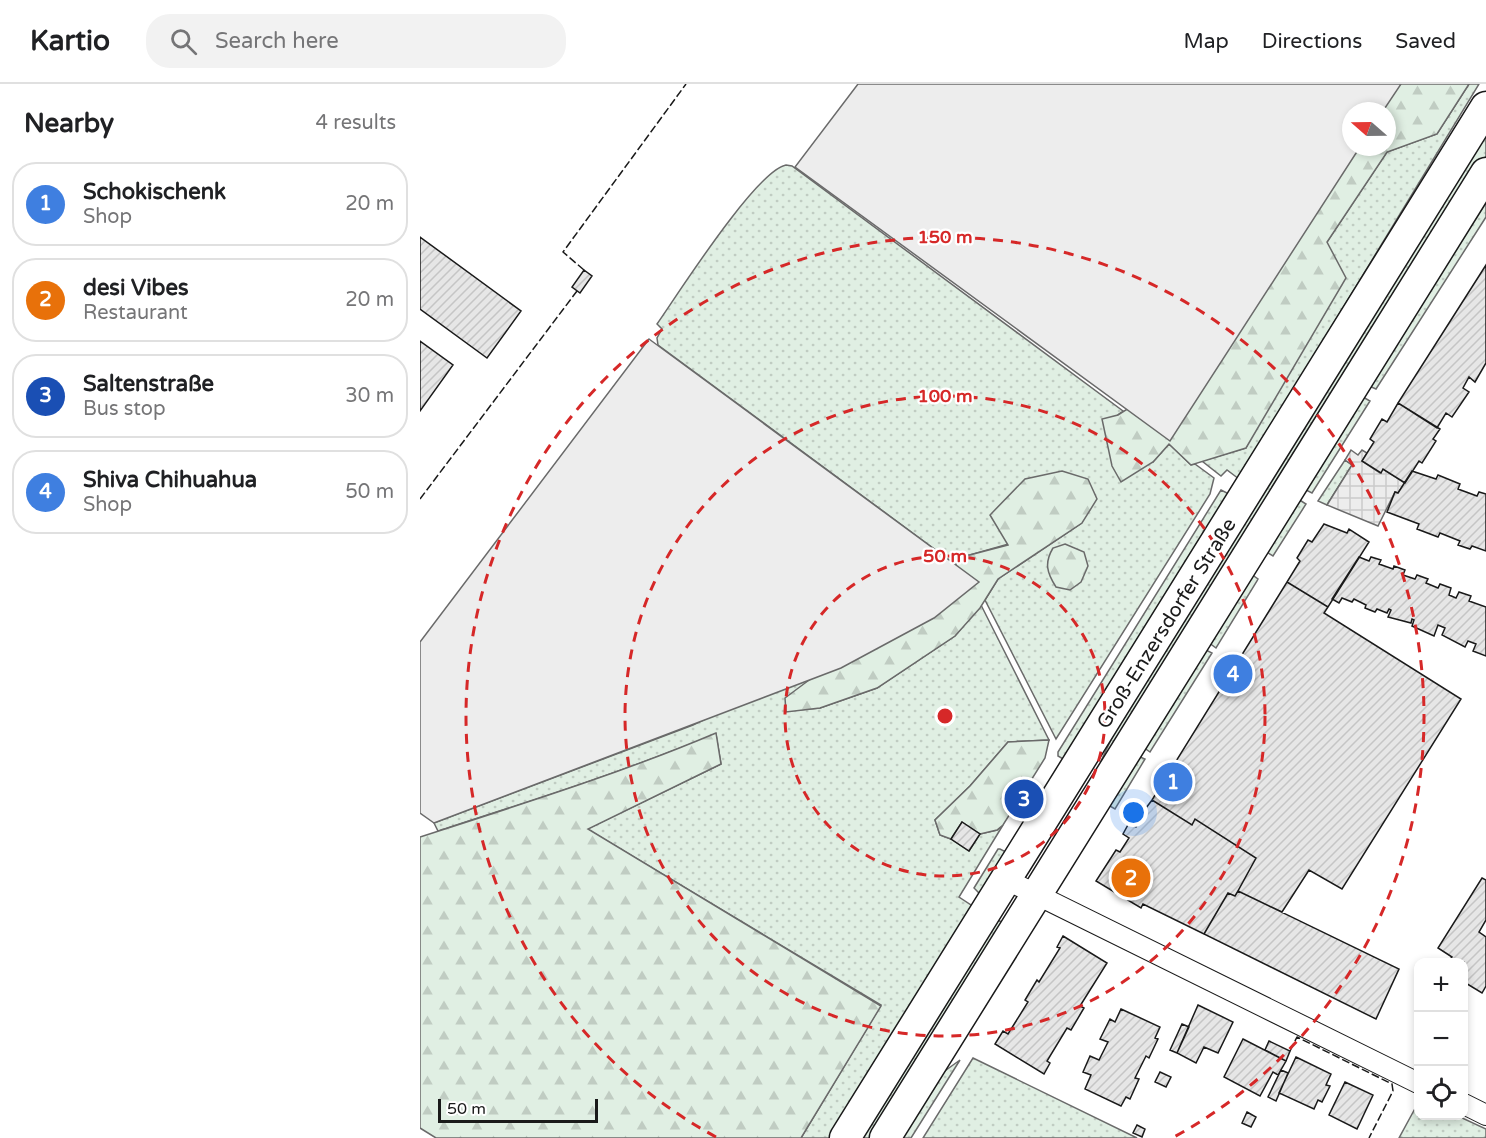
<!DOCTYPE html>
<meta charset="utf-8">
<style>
:root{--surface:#fff;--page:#f2f2f2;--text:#202124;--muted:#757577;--line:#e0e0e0;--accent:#0b8043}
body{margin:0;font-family:"Varela Round",sans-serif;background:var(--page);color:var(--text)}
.controls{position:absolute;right:18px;bottom:18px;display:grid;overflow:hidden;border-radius:12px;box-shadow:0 3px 9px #0003}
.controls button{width:54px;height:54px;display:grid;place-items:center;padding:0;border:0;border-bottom:2px solid var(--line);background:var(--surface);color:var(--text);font:30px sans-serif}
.compass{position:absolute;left:922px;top:18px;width:54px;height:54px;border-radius:50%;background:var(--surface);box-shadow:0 3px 9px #0003;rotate:290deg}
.scale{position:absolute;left:18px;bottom:15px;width:160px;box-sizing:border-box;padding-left:6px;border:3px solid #1a1a1a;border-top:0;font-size:16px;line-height:21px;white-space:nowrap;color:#1a1a1a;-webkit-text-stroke:4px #fff;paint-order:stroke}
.you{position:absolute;left:714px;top:729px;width:21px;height:21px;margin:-15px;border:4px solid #fff;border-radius:50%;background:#1a73e8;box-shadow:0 0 0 9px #1a73e833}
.badge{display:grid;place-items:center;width:39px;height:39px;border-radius:50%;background:var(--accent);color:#fff;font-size:20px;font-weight:700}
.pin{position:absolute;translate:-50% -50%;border:3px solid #fff;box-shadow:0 2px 6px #0006}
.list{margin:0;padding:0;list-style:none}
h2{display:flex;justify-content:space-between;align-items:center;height:78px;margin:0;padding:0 24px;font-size:26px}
h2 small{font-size:20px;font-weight:400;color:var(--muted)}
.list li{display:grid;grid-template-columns:39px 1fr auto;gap:18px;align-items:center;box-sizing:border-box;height:84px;margin:0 12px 12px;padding:0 12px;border:2px solid var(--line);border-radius:24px}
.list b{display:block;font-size:22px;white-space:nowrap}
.list p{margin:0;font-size:20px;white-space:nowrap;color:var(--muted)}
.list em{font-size:20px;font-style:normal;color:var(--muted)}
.icon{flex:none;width:33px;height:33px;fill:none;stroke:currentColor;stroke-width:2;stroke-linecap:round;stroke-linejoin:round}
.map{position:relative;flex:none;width:1066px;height:1054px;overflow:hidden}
header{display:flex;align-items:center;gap:36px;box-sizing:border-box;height:84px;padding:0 30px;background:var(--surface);border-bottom:2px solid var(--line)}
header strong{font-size:28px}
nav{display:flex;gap:33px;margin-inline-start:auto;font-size:21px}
.search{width:420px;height:54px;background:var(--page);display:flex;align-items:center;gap:15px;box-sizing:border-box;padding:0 21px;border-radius:24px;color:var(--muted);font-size:22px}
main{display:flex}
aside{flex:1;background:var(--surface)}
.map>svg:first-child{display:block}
</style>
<header>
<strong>Kartio</strong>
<div class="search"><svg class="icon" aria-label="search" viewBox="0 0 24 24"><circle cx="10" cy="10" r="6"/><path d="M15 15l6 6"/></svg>Search here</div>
<nav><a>Map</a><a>Directions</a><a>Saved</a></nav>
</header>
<main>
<aside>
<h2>Nearby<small>4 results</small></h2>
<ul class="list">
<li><span class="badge" style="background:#3f7fe0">1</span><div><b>Schokischenk</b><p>Shop</p></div><em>20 m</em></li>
<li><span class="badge" style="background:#e8710a">2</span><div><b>desi Vibes</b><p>Restaurant</p></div><em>20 m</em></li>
<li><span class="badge" style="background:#1a4fb4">3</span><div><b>Saltenstraße</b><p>Bus stop</p></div><em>30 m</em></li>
<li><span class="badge" style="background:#3f7fe0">4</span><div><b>Shiva Chihuahua</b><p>Shop</p></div><em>50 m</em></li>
</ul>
</aside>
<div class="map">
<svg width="1066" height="1054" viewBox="0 0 1066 1054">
<defs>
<pattern id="grass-dots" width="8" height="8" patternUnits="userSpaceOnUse" patternTransform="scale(1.5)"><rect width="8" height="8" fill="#e0efe3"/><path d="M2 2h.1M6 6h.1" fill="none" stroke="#c0ccc2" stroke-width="1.8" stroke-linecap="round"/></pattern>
<pattern id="forest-firs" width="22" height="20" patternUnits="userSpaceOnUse" patternTransform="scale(1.5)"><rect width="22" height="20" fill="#e0efe3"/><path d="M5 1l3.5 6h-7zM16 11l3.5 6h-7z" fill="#c0ccc2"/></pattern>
<pattern id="plaza-grid" width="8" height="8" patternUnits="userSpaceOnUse" patternTransform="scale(1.5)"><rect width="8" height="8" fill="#ededed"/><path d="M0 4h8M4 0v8" fill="none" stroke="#cbcbcb"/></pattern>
<pattern id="building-hatch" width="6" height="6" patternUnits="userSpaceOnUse" patternTransform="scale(1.5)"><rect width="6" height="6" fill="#e6e6e6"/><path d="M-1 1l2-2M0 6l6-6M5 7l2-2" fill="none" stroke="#c5c5c5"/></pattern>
</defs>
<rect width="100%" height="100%" fill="#fff"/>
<path fill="url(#grass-dots)" stroke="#6a6a6a" stroke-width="1.5" d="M 1049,0 L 1059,0 L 819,395 L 807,386 L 801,392 L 782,377 L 826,364 L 907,158 L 967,68 L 1017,50 Z
M 1066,49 L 1066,72 L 685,681 L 681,677 L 696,645 Z
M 366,81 L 372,82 L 703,327 L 698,331 L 733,378 L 749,360 L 771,381 L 775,380 L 794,394 L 790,410 L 636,655 L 565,516 L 578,495 L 662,439 L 543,473 L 536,481 L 238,261 L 237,254 L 242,245 L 237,240 C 258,210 336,87 366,81 Z
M 1066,118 L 1066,133 L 956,305 L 949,302 Z
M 943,313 L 950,317 L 892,409 L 884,405 Z
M 925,376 L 932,381 L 907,421 L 898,417 Z
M 801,406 L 809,410 L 645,676 L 638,672 L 638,668 Z
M 878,415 L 886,420 L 853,472 L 845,467 Z
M 831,490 L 838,495 L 837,497 L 796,564 L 788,558 Z
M 561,521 L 629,656 L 588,658 L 550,702 L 515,736 L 520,751 L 531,755 L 549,767 L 560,750 L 577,746 L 583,741 L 539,813 L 554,823 L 411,1054 L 381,1054 L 461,921 L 167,745 L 301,680 L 296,650 C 205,687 111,717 18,747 L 14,739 L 273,641 L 446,557 L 366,627 L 400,624 L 457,604 L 535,552 Z
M 784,565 L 792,569 L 730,668 L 723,663 Z
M 718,672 L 725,675 L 695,725 L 688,721 Z
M 578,765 L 580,765 L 588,769 L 561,811 L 554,804 Z
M 575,834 L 586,841 L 454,1054 L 438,1054 Z
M 553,974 L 717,1054 L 503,1054 Z
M 540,976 L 491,1054 L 482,1054 L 522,989 Z
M 998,1019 L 998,1032 L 1038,1032 L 1066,1045 L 1066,1054 L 979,1054 Z"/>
<path fill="url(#forest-firs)" stroke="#6a6a6a" stroke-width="1.5" d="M 966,0 L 1049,0 L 1017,50 L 967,68 L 907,158 L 926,194 L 826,364 L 771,381 L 749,360 L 733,378 L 701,398 L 692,382 L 682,335 L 698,331 L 739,305 L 931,63 L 967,63 L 967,27 L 947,27 Z
M 642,387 L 668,395 L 677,415 L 662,439 L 578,495 L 560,524 L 535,552 L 457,604 L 400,624 L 366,628 L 365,614 L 523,496 L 542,473 L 588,461 L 570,431 L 605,395 Z
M 645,460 L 664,468 L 668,482 L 661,498 L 650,506 L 636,503 C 627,489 624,479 633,464 Z
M 296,649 L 301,680 L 168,745 L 461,922 L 381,1054 L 16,1054 L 0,1044 L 0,753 C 99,721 199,690 296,649 Z
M 629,656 L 625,674 L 583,741 L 577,746 L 560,750 L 542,738 L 531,755 L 520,751 L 515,736 L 550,702 L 588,658 Z"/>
<path fill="#ededed" stroke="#6a6a6a" stroke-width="1.5" d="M 438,0 L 981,0 L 963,27 L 931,27 L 931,63 L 940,63 L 750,357 L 375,83 Z
M 229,255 L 559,498 L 514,534 L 421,584 L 14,739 L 0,729 L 0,558 Z"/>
<path fill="url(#plaza-grid)" stroke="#6a6a6a" stroke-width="1.5" d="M 931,366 L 938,371 L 942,366 L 947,369 L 942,377 L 960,389 L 963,385 L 985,399 L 978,409 L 975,408 L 958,442 L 907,421 L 932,381 L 925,376 Z"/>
<path fill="url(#building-hatch)" stroke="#1a1a1a" stroke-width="1.5" d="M 0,153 L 101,227 L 67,274 L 0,225 Z
M 1066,181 L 1066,279 L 1055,298 L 1049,293 L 1043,304 L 1049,308 L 1032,333 L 1026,329 L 1017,344 L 978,319 Z
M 164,186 L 172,192 L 160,209 L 152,203 Z
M 0,257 L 33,281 L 0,327 Z
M 978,319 L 1020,345 L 1013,355 L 1016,357 L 1002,379 L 999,377 L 985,399 L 963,385 L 961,389 L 942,377 L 954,358 L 950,355 L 962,335 L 967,338 Z
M 992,387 L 1016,395 L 1018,391 L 1040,400 L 1038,405 L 1057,412 L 1059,408 L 1066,410 L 1066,467 L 1052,462 L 1050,465 L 1038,461 L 1040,457 L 1020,449 L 1018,453 L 997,445 L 999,440 L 967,428 L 975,408 L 978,409 Z
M 904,440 L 927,449 L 929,445 L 949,458 L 908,523 L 867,498 L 880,477 L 877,474 L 888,456 L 892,458 Z
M 939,473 L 949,477 L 951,473 L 961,476 L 959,480 L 973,485 L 974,482 L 985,486 L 983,491 L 995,495 L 997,491 L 1008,495 L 1006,499 L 1018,504 L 1020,500 L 1031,504 L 1029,511 L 1036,514 L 1039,508 L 1051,512 L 1049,517 L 1066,523 L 1066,572 L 1053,567 L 1056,560 L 1048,557 L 1045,563 L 1022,551 L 1025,544 L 1018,541 L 1014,552 L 992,542 L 994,536 L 992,535 L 991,539 L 968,533 L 971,526 L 969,525 L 967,529 L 957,525 L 955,528 L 945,524 L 946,521 L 934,515 L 932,518 L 922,514 L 919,519 L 912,515 Z
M 867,498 L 908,523 L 904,529 L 1041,615 L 922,805 L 889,786 L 862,828 L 818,807 L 836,774 L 775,735 L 772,741 L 732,716 Z
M 732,716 L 772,741 L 775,735 L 836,774 L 818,807 L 815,812 L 808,809 L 784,850 L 723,820 L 721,824 L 676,797 L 696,766 L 700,768 L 709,754 L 703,750 L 709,739 L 716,743 L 719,737 L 713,732 L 720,721 L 726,724 Z
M 542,738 L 560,750 L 549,767 L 531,755 Z
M 1062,794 L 1066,796 L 1066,836 L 1059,848 L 1066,853 L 1066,902 L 1062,909 L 1044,898 L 1044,878 L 1028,878 L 1032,873 L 1018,864 Z
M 818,807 L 979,885 L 956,935 L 784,850 L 808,809 L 815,812 Z
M 643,852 L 687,879 L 660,922 L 664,924 L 651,946 L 647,944 L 627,977 L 630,979 L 624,990 L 575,960 L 583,947 L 588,950 L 608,918 L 605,916 L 617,896 L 619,898 L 640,864 L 637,863 Z
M 778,921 L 813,938 L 798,969 L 784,963 L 776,979 L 757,969 Z
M 701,925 L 740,943 L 735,954 L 738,955 L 729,974 L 726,972 L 715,994 L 719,995 L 710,1015 L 706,1013 L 701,1022 L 665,1005 L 671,991 L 663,988 L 670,972 L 679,976 L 688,958 L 680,955 L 690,935 L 695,938 Z
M 762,940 L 769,943 L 757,969 L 750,966 Z
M 823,955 L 866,977 L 858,991 L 853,988 L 840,1012 L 804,993 Z
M 849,957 L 870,967 L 866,977 L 845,966 Z
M 876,973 L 911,990 L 906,1001 L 910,1002 L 902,1018 L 898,1016 L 894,1025 L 859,1009 Z
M 861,986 L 868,989 L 856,1017 L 848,1013 Z
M 740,988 L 751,993 L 746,1003 L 735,998 Z
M 925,998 L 953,1011 L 937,1045 L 909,1031 Z
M 827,1028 L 836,1033 L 831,1043 L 822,1039 Z
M 717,1041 L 725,1045 L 722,1053 L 713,1049 Z"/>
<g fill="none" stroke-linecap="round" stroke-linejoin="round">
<defs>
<path id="street" d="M 587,796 L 998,999
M 1044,1020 L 1066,1031"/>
<path id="primary" d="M 425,1054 L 1066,23
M 465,1054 L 1066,89"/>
</defs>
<use href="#street" stroke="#1a1a1a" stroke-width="22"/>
<use href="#primary" stroke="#1a1a1a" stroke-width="33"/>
<use href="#street" stroke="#fff" stroke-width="20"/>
<use href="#primary" stroke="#fff" stroke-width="30"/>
<path stroke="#1a1a1a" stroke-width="1.5" stroke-dasharray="8 3" stroke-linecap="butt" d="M 164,186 L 143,168 L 266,0
M 0,415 L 157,207
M 870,967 L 877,953 L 972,1000 L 973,1007 L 949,1054"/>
</g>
<g fill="none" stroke="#d62828" stroke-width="3" stroke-dasharray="10 8">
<circle cx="525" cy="632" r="160"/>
<circle cx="525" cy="632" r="320"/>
<path d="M296 1053A479 479 0 1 1 754 1053"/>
</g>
<g text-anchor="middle" stroke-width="4.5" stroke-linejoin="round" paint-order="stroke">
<g font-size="20" fill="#1a1a1a" stroke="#fff">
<text transform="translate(746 539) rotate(-58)" y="7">Groß-Enzersdorfer Straße</text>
</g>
</g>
<circle cx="525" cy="632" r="9" fill="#d62828" stroke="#fff" stroke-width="3"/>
<g font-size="18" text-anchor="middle" font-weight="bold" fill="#d62828" stroke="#fff" stroke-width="4.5" stroke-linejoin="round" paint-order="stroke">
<text x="525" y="159">150 m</text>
<text x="525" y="318">100 m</text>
<text x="525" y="478">50 m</text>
</g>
</svg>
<div class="controls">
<button>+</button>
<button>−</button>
<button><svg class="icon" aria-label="locate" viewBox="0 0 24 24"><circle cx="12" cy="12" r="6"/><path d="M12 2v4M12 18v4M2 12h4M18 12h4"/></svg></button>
</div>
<svg class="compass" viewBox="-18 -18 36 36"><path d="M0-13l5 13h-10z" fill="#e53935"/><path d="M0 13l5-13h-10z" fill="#757577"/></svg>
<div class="scale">50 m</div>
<div class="you"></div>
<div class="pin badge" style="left:753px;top:698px;background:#3f7fe0">1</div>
<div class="pin badge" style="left:711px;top:794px;background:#e8710a">2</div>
<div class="pin badge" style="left:604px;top:715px;background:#1a4fb4">3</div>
<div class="pin badge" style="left:813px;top:590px;background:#3f7fe0">4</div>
</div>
</main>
